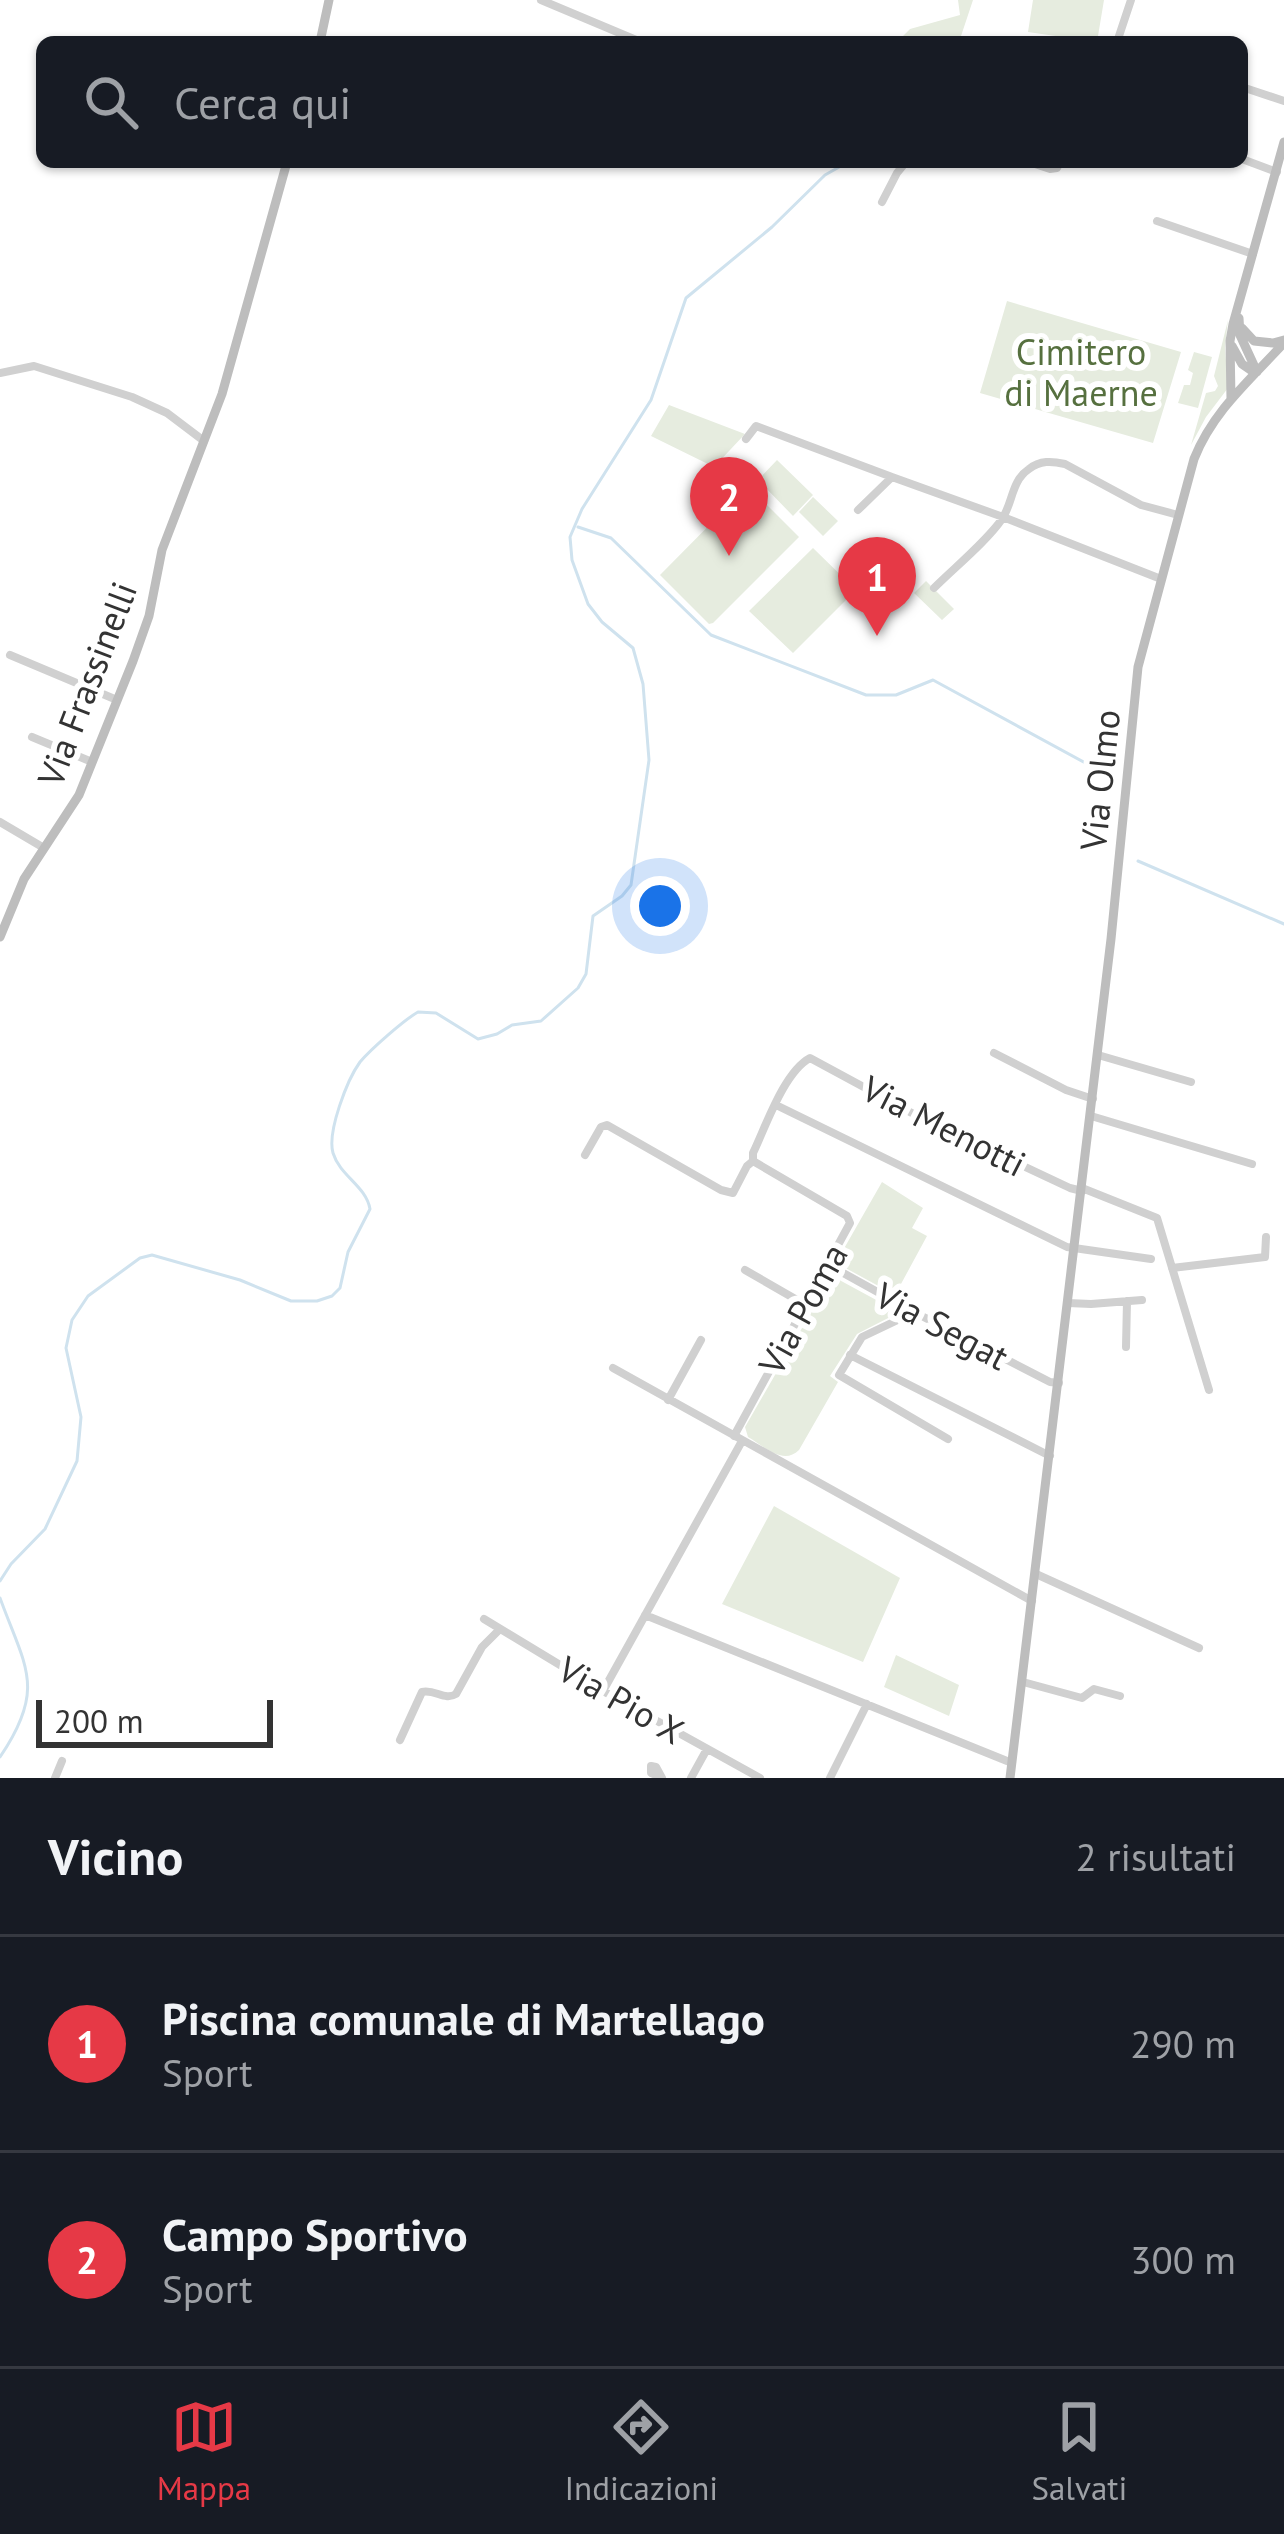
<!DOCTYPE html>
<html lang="it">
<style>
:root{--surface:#171b24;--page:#242831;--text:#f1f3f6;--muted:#9ea1a6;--line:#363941;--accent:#e63946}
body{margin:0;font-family:"PT Sans",sans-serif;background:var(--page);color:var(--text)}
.scale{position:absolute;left:36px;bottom:30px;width:237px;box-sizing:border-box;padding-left:12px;border:6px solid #333;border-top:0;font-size:33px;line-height:42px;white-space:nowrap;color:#333;-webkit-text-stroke:9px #fff;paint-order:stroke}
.you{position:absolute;left:660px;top:906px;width:42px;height:42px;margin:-30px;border:9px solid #fff;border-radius:50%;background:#1a73e8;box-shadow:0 0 0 18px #1a73e833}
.badge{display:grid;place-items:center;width:78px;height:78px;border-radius:50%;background:var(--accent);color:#fff;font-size:39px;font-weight:700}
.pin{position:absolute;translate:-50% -99px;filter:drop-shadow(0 3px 6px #0008)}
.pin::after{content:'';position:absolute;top:63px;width:42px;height:36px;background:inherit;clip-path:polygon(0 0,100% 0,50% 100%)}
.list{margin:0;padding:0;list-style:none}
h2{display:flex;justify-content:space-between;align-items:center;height:156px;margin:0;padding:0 48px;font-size:51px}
h2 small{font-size:39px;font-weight:400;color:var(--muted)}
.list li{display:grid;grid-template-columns:78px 1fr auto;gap:36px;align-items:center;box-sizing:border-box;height:216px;padding:0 48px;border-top:3px solid var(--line)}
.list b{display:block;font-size:45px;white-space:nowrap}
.list p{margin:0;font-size:39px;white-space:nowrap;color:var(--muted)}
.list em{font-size:39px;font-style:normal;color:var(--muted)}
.icon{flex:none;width:66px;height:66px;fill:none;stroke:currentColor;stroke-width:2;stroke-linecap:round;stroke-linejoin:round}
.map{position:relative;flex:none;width:1284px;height:1778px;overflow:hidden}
.search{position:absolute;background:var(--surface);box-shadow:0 3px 9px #0004;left:36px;right:36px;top:36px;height:132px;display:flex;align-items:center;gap:30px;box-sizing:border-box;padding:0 42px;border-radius:18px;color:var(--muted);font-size:45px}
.sheet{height:588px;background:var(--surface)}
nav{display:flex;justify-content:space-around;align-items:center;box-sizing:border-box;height:168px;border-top:3px solid var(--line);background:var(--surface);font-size:33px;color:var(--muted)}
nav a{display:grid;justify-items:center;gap:6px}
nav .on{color:var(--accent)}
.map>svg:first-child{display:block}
</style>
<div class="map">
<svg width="1284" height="1778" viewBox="0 0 1284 1778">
<rect width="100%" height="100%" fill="#fff"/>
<path fill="#e6ecdf" d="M 958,0 L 973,0 L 959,42 L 920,42 L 903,36 L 910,29 L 960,15 Z
M 1033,0 L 1104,0 L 1097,42 L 1028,32 Z
M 1007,301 L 1181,352 L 1153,443 L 980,393 Z
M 1228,320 L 1225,347 L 1228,388 L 1206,417 L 1191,445 L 1206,393 L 1215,391 L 1218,386 L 1214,376 Z
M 1194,352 L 1212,357 L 1198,408 L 1178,403 L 1184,385 L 1190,385 L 1193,373 L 1188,370 Z
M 669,405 L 745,434 L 714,467 L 651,436 Z
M 777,460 L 813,495 L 793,516 L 758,480 Z
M 748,486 L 799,537 L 713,623 L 709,624 L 660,575 Z
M 813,497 L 838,521 L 823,536 L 799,512 Z
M 813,548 L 856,590 L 793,653 L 749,611 Z
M 926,581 L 954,609 L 942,620 L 914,593 Z
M 882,1182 L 923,1208 L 912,1228 L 927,1236 L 895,1295 L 840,1265 L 838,1259 Z
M 832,1276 L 891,1308 L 896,1314 L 857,1334 L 830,1376 L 838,1382 L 799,1450 C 783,1466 764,1446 748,1437 L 745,1427 Z
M 774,1506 L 900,1578 L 863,1662 L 722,1604 Z
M 896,1655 L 959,1685 L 949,1716 L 884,1687 Z"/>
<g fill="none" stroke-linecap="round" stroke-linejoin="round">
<path stroke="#cfe2ee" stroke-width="3" d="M 578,527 L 611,538 L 711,635 L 866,695 L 896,695 L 933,680 L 1113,778
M 1138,861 L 1284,924
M 0,1581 L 11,1564 L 45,1529 L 77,1461 L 81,1417 L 66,1348 L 72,1320 L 88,1296 L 140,1258 L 152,1255 L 240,1280 L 291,1301 L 317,1301 L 332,1296 L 340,1288 L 348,1252 L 370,1209 C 366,1186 340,1176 333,1153 C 327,1132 347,1080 360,1062 C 371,1049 404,1020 418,1012 L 436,1013 L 478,1039 L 497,1034 L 512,1025 L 541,1021 L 578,988 L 586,974 L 593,916 L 622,896 L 631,885 L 649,760 L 643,684 L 633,648 L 602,622 L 588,604 L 572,560 L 570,537 L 582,509 L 651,400 L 686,298 L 772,227 L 825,175 L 848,162
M 0,1598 C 25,1667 47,1688 0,1757"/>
<path stroke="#d0d0d0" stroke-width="8" d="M 541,0 L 641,42
M 1117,42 L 1131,0
M 1242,87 L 1284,101
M 1242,159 L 1277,172
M 1029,162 L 1050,169 L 1057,168 L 1060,162
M 882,202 L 897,173 L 906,162
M 1157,221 L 1253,254
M 0,373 L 34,366 L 132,397 L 167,413 L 204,441
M 746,439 L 756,426 L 892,477
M 858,510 L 892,477 L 1003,517 L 1161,579
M 934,588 C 954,568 987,541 1002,519 C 1013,503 1011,481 1029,469 C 1040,460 1052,461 1065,464 L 1141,505 L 1178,515
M 10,655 L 117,700
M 32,737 L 92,762
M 0,822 L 44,848
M 994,1053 L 1066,1090 L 1093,1099
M 1098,1055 L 1191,1082
M 776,1105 L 1067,1247 L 1151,1259
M 1091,1116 L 1252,1164
M 585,1155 L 601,1127 L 607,1125 L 721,1190 L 733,1193 L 747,1166 L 753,1161 L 753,1153 C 766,1126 784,1072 810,1058 L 921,1118 L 1070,1188 L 1082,1191
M 1082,1188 L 1157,1218 L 1209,1390
M 827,1264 L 910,1310 L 1050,1382 L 1059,1383
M 1172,1268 L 1265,1257 L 1266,1237
M 745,1270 L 804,1304
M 1068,1303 L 1091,1304 L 1142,1300
M 910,1310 L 904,1317 L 862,1337 L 839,1375 L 948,1439
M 1126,1347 L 1127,1301
M 850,1355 L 1050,1456
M 613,1368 L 1032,1601
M 668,1400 L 701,1340
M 734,1436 L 850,1223 L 847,1216 L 753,1161
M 1036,1574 L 1199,1648
M 645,1615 L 1012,1763
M 484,1619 L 603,1691 L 760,1778
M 1023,1682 L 1082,1698 L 1094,1689 L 1120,1696
M 603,1691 L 742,1441
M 400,1740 L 422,1692 C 435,1689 445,1701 456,1694 L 482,1647 L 500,1629
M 661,1777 L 651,1773 L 651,1766 L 656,1767 L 662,1778
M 55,1778 L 62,1761
M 691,1778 L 707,1749
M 830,1778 L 867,1704"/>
<path stroke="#bdbdbd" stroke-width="9" d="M 320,42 L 329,0
M 1239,318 L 1240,335 L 1257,372
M 1242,328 L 1254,341 L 1273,343 L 1284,340
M 1232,346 L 1242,364 L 1255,373
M 1231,399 L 1230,341 L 1233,324 L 1284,142
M 0,937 L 24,879 L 79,795 L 133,661 L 149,616 L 162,550 L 222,394 L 287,162
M 1010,1778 L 1111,939 L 1138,667 L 1194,459 C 1213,411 1250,380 1284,343"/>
</g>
<g text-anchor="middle" stroke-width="12" stroke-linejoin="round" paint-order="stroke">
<g font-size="36" fill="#56703f" stroke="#fff">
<text x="1081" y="365">Cimitero<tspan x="1081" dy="41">di Maerne</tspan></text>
</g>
<g font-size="36" fill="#333" stroke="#fff">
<text transform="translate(87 684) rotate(-69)" y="13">Via Frassinelli</text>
<text transform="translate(1100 780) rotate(-84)" y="13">Via Olmo</text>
<text transform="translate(944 1126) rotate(27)" y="13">Via Menotti</text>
<text transform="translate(803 1309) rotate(-61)" y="13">Via Poma</text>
<text transform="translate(942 1326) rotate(28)" y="13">Via Segat</text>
<text transform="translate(621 1700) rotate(30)" y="13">Via Pio X</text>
</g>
</g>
</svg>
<div class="scale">200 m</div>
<div class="you"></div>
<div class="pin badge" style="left:877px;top:636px">1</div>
<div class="pin badge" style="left:729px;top:556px">2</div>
<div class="search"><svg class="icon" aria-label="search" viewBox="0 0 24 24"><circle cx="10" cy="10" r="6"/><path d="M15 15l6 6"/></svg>Cerca qui</div>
</div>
<section class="sheet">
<h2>Vicino<small>2 risultati</small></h2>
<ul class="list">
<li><span class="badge">1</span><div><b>Piscina comunale di Martellago</b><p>Sport</p></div><em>290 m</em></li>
<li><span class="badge">2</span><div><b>Campo Sportivo</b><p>Sport</p></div><em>300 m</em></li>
</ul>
</section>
<nav>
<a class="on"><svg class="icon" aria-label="map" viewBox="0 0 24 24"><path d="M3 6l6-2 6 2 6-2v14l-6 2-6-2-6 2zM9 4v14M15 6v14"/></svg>Mappa</a>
<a><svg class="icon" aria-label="directions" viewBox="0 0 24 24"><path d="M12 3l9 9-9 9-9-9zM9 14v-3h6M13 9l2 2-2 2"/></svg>Indicazioni</a>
<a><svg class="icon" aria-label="saved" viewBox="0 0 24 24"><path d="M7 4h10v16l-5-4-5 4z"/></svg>Salvati</a>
</nav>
